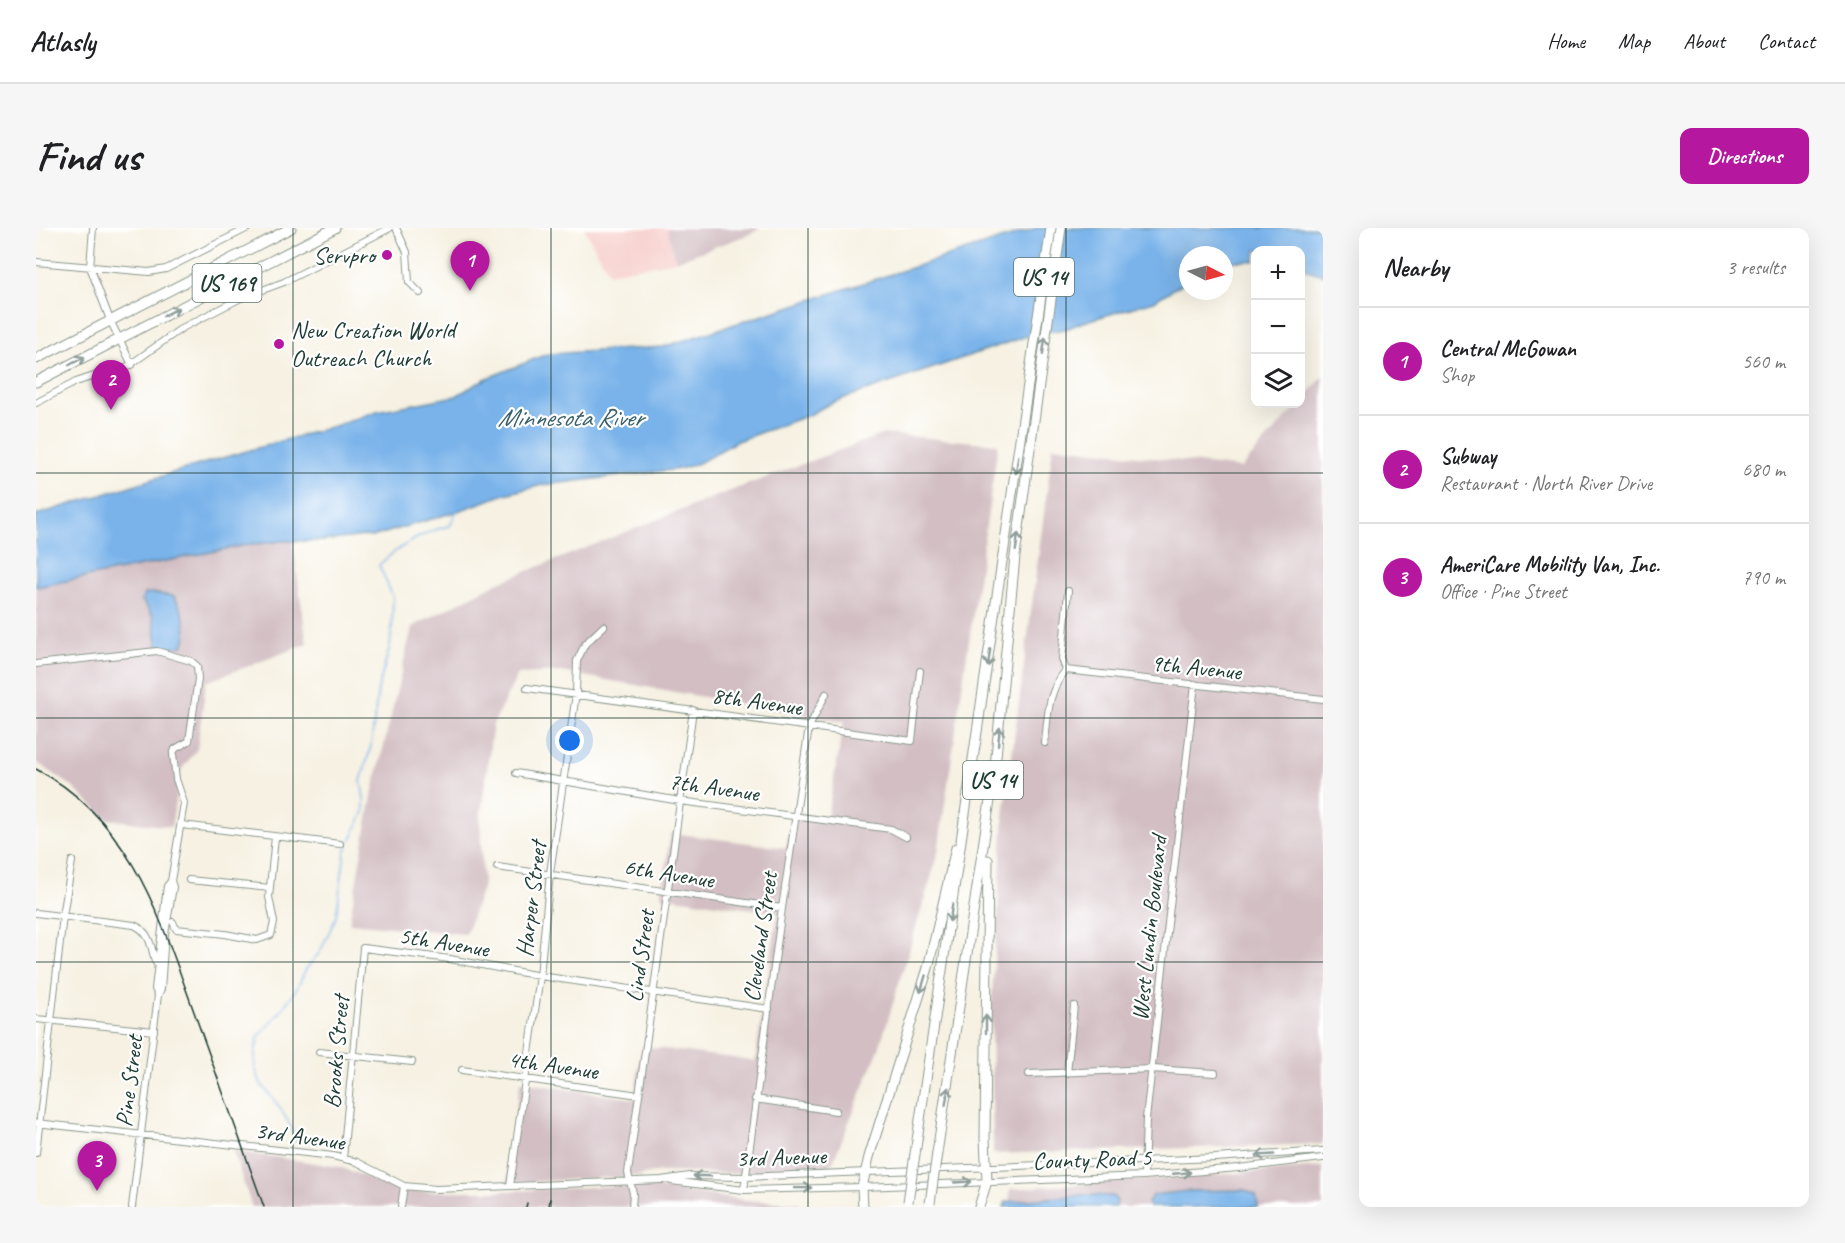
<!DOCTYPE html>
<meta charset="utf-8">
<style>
:root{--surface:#fff;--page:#f6f6f6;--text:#202124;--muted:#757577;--line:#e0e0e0;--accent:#b5179e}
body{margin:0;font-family:Caveat,sans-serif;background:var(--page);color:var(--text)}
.controls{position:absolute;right:18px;top:18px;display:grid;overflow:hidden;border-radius:12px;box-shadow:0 6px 24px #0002}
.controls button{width:54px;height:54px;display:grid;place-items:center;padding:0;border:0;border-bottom:2px solid var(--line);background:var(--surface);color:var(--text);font:30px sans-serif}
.compass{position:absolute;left:1143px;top:18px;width:54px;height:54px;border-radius:50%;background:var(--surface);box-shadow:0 6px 24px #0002;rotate:96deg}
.you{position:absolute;left:534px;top:513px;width:21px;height:21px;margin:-15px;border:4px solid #fff;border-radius:50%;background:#1a73e8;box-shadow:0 0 0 9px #1a73e833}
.badge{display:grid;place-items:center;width:39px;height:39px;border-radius:50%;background:var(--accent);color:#fff;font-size:20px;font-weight:700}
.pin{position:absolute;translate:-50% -50px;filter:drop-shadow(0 2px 3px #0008)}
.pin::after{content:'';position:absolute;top:32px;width:21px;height:18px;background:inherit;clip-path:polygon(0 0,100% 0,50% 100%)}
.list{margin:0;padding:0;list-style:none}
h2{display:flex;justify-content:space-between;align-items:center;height:78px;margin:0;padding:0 24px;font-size:26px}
h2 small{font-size:20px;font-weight:400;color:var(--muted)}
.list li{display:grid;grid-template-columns:39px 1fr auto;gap:18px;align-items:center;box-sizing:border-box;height:108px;padding:0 24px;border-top:2px solid var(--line)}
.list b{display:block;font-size:22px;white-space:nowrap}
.list p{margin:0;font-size:20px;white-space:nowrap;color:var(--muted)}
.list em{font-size:20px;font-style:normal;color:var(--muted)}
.icon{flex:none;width:33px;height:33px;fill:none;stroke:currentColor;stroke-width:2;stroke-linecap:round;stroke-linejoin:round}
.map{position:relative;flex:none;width:1287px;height:979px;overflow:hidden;border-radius:12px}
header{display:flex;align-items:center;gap:36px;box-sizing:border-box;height:84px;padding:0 30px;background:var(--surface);border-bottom:2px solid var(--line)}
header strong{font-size:28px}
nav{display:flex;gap:33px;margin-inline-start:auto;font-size:21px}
.intro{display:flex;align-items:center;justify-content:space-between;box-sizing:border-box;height:144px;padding:0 36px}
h1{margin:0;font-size:42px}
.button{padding:15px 27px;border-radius:12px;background:var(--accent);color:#fff;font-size:21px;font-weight:700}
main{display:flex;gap:36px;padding:0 36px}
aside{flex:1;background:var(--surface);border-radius:12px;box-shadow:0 6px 24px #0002}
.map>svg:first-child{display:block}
</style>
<header>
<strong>Atlasly</strong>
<nav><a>Home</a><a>Map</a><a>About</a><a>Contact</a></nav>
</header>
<div class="intro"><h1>Find us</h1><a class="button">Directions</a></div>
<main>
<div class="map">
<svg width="1287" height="979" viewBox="0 0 1287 979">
<rect width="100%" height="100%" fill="#fff"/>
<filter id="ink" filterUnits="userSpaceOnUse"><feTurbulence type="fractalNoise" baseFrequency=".0167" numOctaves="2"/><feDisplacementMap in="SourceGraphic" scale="12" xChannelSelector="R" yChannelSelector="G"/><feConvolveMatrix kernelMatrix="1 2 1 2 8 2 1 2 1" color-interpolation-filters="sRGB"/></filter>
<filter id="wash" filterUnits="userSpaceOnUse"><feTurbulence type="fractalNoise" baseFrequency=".008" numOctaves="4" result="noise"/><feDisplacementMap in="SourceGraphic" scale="24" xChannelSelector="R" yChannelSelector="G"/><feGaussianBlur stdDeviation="1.35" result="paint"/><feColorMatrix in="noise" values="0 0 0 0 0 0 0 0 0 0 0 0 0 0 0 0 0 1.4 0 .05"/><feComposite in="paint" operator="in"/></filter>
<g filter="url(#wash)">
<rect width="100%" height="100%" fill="#f6f1e2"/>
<path fill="#f7d0cd" d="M 548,0 L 634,0 L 632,3 L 640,33 L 573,45 Z"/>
<path fill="#d2bec3" d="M 634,0 L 725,0 L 714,6 L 640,33 L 631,2 Z
M 1287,149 L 1287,916 L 957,926 L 955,784 L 968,587 L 1017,218 L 1205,240 Z
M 847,206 L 962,216 L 901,630 L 843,821 L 794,941 L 715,946 L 626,944 L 601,948 L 471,955 L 484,854 L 598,871 L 606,818 L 719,833 L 742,685 L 625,668 L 635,605 L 750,620 L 756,584 L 791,589 L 808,494 L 525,444 L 482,446 L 457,496 L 444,592 L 447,657 L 430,706 L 313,695 L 337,563 L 376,399 L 461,355 L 681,268 Z
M 255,301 L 271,416 L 170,454 L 161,521 L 145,542 L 135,599 L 71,591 L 33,556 L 0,534 L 0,336 Z
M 197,923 L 304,939 L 365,963 L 470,963 L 605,957 L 708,972 L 764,975 L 763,979 L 216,979 Z
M 1287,939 L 1287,979 L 973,979 L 974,961 Z"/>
<path fill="#79b3ea" stroke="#4c788f" stroke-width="1.5" d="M 1000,0 L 1287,0 L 1287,47 L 1265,40 L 1264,22 L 1220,22 L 1219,33 L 1198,33 L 1188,35 L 1188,27 L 1152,27 L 1152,52 L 1118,73 L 1044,95 L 1030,101 L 1000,105 L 797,174 L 773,187 L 701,213 L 663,235 L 644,241 L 507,257 L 469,266 L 425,282 L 336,309 L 329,308 L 286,313 L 246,313 L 210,317 L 0,359 L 0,287 L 172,234 L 302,197 L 341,183 L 420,168 L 449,151 L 511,126 L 627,119 Z
M 116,365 L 138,368 C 147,381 154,404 147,418 L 122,421 L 117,388 L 106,372 L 108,366 Z
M 1208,962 L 1220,967 L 1222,979 L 1113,979 L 1112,974 L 1117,967 L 1152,963 Z
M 1047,967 L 1077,968 L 1081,973 L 1080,979 L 968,979 L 970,974 Z"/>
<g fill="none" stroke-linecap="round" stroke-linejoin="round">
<path stroke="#79b3ea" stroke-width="1.5" d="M 260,914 L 255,899 L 243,878 L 225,856 L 219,840 L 219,824 L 223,808 L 245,783 L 261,760 L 270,741 L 284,724 L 300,689 L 309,624 L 328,584 L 328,570 L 325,553 L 335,518 L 342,461 L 354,418 L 356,400 L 357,369 L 343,337 C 361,320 390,302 414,298 L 421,282"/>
</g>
</g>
<g filter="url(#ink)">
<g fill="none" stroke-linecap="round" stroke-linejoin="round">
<defs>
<path id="minor" d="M 57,0 L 54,39 L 74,92 L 96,137
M 360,0 L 371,24 L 373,54 L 384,65
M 0,34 L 113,44 L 130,41 L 212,0
M 0,175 L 40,154 L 64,146 L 85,143 L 146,100 L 205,70 L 248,54 L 354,0
M 0,436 L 121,423 L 155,433 L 161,438 L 162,451 L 153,513 L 139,521 L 137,526 L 140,551 L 148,575 L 135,653 L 131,658 L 119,761 L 122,767
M 1030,442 L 1287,471
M 1030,442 L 1026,431 L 1032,363
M 491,460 L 876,513 L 884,443
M 1009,515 C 1012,488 1011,464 1030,442
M 480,545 L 644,573 L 855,601 L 870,609
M 146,597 L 304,616
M 461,639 L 746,680
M 153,652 L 234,660
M 0,685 L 98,697 C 114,704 115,718 119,733 L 121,736
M 137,694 L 140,701 L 189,706 L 221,712 L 235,707 L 238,694 L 233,669 L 239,609
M 0,791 L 118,803
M 283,824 L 376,834
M 426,842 L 603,867
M 1031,845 L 1038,778
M 993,846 L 1116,841 L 1179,845
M 719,871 L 800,883
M 0,895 L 297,928 L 321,934 L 368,958 L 400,961 L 625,952 L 654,948 L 709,949 L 1179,930 L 1287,923
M 0,925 L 27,688 L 36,633
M 307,930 L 327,720 L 414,731 L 504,748 L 733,781
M 1108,948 L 1110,891 L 1159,456
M 635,953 L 708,962 L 826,959 L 1108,948 L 1202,940 L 1287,930
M 474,958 L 504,748 L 514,645 L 540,466 L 541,433 L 549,416 L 568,398
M 708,962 L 746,680 L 773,499 L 790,466
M 96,979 L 122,767 L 125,761 L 129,706 L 137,659 L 135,653
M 365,979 L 368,958
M 596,979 L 597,965 L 592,945 L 657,482"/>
<path id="highway" d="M 0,131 L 255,0
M 0,154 L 299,0
M 901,925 L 959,539 L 979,328 L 1025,0
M 879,926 L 1015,0
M 827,979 L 826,959 L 833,929 L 892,740 L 920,620
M 943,979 L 951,953 L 949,910 L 952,632"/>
</defs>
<use href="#minor" stroke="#8a978b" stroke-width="8"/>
<use href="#highway" stroke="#8a978b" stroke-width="11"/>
<use href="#minor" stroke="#fff" stroke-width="6"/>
<use href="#highway" stroke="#fff" stroke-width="9"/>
<path stroke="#1f3d34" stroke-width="1.5" d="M 0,541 C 98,592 127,699 162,795 C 184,856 206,918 228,979
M 490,979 L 491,975
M 513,979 L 514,971"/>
<defs>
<path id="highway-bridge" d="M 872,974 L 879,926
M 894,975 L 901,925"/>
</defs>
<use href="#highway-bridge" stroke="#8a978b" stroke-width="11" stroke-linecap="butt"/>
<use href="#highway-bridge" stroke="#fff" stroke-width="9"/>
</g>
<defs><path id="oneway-shaft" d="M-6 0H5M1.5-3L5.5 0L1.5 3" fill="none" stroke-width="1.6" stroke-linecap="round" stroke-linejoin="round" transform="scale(1.5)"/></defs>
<g stroke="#8f9e9a">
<use href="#oneway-shaft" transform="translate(135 84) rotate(-27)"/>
<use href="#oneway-shaft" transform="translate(1008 118) rotate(-82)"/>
<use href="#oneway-shaft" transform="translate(41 133) rotate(-28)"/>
<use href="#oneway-shaft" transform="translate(981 237) rotate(98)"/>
<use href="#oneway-shaft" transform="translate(981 314) rotate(-82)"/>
<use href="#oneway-shaft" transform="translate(953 430) rotate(98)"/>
<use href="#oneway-shaft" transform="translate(963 508) rotate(-84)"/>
<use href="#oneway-shaft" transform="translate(915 685) rotate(99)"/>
<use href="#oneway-shaft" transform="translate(887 756) rotate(107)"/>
<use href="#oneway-shaft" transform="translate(950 796) rotate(-90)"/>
<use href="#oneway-shaft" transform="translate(911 868) rotate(-81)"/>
<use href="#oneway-shaft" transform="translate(1229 927) rotate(177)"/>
<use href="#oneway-shaft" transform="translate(1146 945) rotate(-5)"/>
<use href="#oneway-shaft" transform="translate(666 948) rotate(-178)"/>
<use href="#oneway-shaft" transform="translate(927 954) rotate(-3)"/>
<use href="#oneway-shaft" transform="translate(767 960) rotate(-1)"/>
</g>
</g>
<path fill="none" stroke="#1f3d34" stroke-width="1.5" stroke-opacity="0.55" d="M 257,0 L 257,979M 515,0 L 515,979M 772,0 L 772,979M 1030,0 L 1030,979M 0,245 L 1287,245M 0,490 L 1287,490M 0,734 L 1287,734"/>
<g fill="#b5179e" stroke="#fff" stroke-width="2">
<circle cx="351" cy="27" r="6"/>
<circle cx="243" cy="116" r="6"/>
</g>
<g text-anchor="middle" stroke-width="4.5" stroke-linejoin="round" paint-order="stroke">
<g fill="#fff" stroke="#627771" stroke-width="1.5">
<rect x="978" y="30" width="60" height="38" rx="4.5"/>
<rect x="156.5" y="36" width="69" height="38" rx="4.5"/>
<rect x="927" y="533" width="60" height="38" rx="4.5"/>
</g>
<g font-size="22" font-weight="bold" fill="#1f3d34">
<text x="1008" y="57">US 14</text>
<text x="191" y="63">US 169</text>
<text x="957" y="560">US 14</text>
</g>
<g font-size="24" fill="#1f3d34" stroke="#fff" text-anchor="end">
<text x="339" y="35">Servpro</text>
<text x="255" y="110" text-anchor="start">New Creation World<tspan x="255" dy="28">Outreach Church</tspan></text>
</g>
<g font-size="24" fill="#1f3d34" stroke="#fff">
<text transform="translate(1160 439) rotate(6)" y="8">9th Avenue</text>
<text transform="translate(721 473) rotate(8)" y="8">8th Avenue</text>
<text transform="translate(678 559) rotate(8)" y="8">7th Avenue</text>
<text transform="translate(633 645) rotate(9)" y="8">6th Avenue</text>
<text transform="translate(495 671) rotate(-83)" y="8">Harper Street</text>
<text transform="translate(1113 700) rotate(-84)" y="8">West Lundin Boulevard</text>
<text transform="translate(724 709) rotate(-82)" y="8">Cleveland Street</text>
<text transform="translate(408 714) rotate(9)" y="8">5th Avenue</text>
<text transform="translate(604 728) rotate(-82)" y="8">Lind Street</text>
<text transform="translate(300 824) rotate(-85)" y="8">Brooks Street</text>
<text transform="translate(517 837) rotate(8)" y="8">4th Avenue</text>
<text transform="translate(93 853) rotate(-83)" y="8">Pine Street</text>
<text transform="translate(264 908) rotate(8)" y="8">3rd Avenue</text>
<text transform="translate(745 929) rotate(-2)" y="8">3rd Avenue</text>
<text transform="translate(1056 931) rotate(-2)" y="8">County Road 5</text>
</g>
<g font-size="26" font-style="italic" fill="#3a606b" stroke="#fff">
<text x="534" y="198">Minnesota River</text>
</g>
</g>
</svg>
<div class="controls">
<button>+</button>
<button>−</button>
<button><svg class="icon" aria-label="layers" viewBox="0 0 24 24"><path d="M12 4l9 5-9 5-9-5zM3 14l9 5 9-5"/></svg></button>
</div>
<svg class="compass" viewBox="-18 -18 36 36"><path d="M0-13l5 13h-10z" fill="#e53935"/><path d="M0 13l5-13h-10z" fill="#757577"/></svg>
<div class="you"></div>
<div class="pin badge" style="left:434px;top:63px">1</div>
<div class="pin badge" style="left:75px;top:182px">2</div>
<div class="pin badge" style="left:61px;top:963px">3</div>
</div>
<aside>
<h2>Nearby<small>3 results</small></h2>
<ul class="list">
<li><span class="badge">1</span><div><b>Central McGowan</b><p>Shop</p></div><em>560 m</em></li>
<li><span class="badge">2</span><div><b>Subway</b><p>Restaurant · North River Drive</p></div><em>680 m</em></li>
<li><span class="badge">3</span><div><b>AmeriCare Mobility Van, Inc.</b><p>Office · Pine Street</p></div><em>790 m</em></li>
</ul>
</aside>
</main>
